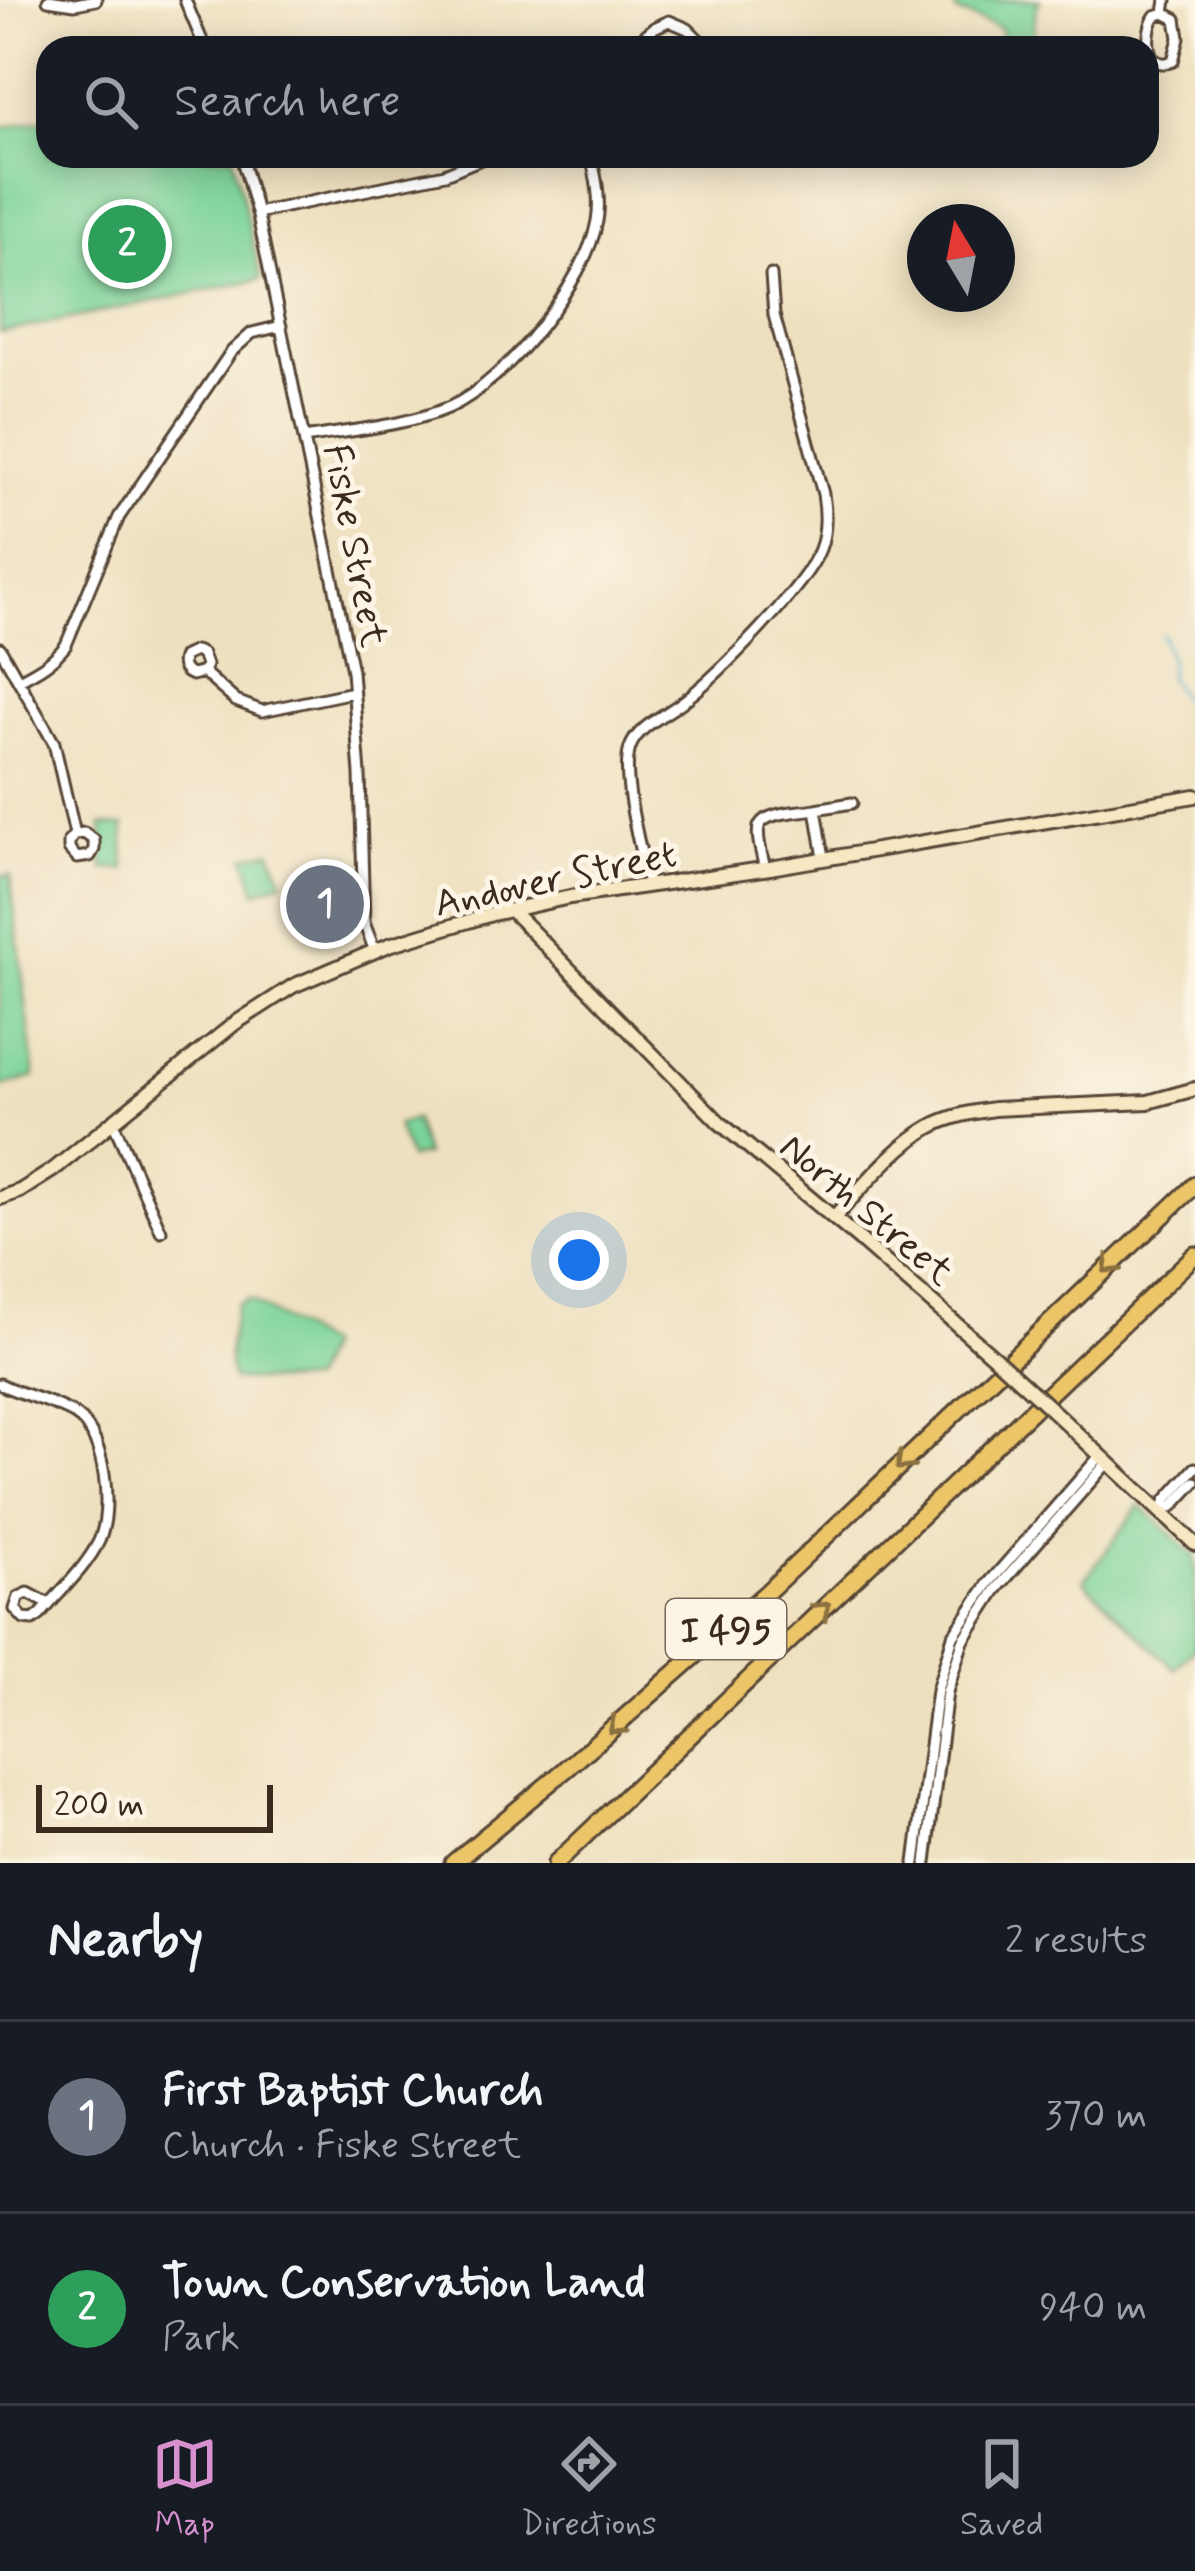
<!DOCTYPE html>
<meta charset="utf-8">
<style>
:root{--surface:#171b24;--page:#20242c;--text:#f1f3f6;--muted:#9ea1a6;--line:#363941;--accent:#d690ce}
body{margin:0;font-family:Mynerve,sans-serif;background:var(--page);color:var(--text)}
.compass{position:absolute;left:907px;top:204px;width:108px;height:108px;border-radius:50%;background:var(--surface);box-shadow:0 6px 30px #0003;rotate:350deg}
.scale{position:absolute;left:36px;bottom:30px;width:237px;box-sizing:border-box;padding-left:12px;border:6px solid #3b2a1e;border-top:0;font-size:33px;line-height:42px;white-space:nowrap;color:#3b2a1e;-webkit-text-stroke:9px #fcf5e5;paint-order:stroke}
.you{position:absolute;left:579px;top:1260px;width:42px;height:42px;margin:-30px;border:9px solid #fff;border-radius:50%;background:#1a73e8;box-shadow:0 0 0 18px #1a73e833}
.badge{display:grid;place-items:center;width:78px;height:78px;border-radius:50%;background:var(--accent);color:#fff;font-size:39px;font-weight:700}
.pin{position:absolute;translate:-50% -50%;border:6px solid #fff;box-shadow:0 3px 12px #0006}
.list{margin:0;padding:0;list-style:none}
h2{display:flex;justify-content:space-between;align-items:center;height:156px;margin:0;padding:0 48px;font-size:51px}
h2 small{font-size:39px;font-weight:400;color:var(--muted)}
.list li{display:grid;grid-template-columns:78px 1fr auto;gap:36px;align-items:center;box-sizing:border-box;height:192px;padding:0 48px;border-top:3px solid var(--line)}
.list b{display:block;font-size:45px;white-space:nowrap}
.list p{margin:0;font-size:39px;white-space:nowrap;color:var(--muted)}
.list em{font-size:39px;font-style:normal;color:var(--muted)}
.icon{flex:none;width:66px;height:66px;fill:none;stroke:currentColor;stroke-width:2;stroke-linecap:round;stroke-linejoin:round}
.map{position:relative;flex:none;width:1195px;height:1863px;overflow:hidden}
.search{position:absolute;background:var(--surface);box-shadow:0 6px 30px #0003;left:36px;right:36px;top:36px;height:132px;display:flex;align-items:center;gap:30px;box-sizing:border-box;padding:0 42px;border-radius:36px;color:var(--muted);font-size:45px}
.sheet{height:540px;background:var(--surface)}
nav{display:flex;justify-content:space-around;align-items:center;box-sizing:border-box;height:168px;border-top:3px solid var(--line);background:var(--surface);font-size:33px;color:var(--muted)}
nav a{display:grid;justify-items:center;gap:6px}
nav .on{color:var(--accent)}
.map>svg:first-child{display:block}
</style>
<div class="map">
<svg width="1195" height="1863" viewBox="0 0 1195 1863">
<rect width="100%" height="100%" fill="#fcf5e5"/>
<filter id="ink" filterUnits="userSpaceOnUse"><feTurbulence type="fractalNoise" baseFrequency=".00833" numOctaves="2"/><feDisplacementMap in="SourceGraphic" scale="24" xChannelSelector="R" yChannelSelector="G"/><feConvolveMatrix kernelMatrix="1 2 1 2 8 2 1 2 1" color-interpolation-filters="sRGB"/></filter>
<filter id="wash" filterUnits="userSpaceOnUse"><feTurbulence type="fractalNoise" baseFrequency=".004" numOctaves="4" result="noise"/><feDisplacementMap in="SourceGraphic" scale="48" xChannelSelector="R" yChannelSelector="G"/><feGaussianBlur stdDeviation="2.7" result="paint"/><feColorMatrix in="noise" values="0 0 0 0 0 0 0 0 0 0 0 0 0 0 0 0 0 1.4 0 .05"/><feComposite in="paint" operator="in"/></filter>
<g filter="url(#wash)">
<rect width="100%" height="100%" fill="#eee0bf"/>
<path fill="#7ad398" stroke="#5a7e5b" stroke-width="3" d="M 954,0 L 1040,0 L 1036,8 L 1032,48 L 1005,48 L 1000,28 L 957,12 Z
M 48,119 L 48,156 L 233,156 L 261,279 L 0,333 L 0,128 Z
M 102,825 L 124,826 L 125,870 L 104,869 Z
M 271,850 L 283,881 L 256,892 L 245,857 Z
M 10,875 L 35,1077 L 0,1087 L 0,876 Z
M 414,1119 L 425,1155 L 409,1158 L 397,1125 Z
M 249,1299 L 326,1346 L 310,1382 L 233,1380 C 224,1358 232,1327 237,1304 Z
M 1140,1505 L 1195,1556 L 1195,1647 L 1175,1669 L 1084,1581 Z"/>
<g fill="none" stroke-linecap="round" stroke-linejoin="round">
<path stroke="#4cb1cb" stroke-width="3" d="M 1162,634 L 1170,662 L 1168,677 L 1195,717 L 1195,722"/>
</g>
</g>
<g filter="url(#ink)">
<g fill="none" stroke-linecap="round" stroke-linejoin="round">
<defs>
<path id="minor" d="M 48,0 L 75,4 L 96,0
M 185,0 L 205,48
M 1164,13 L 1176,19 L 1179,38 L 1173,61 C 1144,73 1145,31 1155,16 L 1164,13 L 1166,0
M 630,48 L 654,28 L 669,21 L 688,29 L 707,48
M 241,156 L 258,216 L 352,671 L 360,774 L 364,923 L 375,951
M 257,213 L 445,174 L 488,156
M 304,438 C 352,430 406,426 450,407 C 506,382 587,280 597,221 C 601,199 596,177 591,156
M 0,648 L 54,743 L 75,834 L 69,841 L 69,849 L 77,858 L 90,856 L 94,849 L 94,840 L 84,833 L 75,834
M 203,672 L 192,675 C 183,672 180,664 184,656 L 195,651 L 202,654 L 206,665 L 203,672 L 236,701 L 262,711 L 353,692
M 19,680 C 38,670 53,662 66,645 L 119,517 L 231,352 L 252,333 L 281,326
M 816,809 L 852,803
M 765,869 C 763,858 756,838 759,827 C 764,811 802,812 816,809 L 824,858
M 648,885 C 642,852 620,778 630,748 C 637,726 668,714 685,700 C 718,675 807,585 820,549 C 827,531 826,512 823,494 L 774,315 L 771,275
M 112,1120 L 161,1231
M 0,1384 C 23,1396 58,1402 78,1417 C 106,1438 113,1511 99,1541 C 86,1568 59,1592 40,1615 L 33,1620 L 24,1619 L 15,1609 L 19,1597 L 28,1593 L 49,1604
M 1161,1511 L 1166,1500 L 1195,1468
M 1161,1511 L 1173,1506 L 1195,1482
M 915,1863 L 937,1690 L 953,1636 L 988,1584 L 1100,1456
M 926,1863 L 947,1692 L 963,1641 L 996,1590 L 1108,1462"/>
<path id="secondary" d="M 511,910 L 719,1122 L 859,1239 L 995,1358
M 0,1198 L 20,1191 L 53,1170 L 234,1024 L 293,986 L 389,945 L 492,914 L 570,897 L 770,868 L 1195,796
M 834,1217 C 862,1188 896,1146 930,1127 C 950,1116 973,1112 994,1109 L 1148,1102 L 1195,1089
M 1052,1410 L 1195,1544"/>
<path id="motorway" d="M 453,1863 L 565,1770 L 764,1595 L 1195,1185
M 556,1863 L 1195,1255"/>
</defs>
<use href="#minor" stroke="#564536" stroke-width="15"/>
<use href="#secondary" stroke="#564536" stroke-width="18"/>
<use href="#motorway" stroke="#564536" stroke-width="21"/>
<use href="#minor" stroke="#fff" stroke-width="9"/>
<use href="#secondary" stroke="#f7e8c3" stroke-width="12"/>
<use href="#motorway" stroke="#ecc569" stroke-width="15"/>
<defs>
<path id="secondary-bridge" d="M 995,1358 L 1052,1410"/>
</defs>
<use href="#secondary-bridge" stroke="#564536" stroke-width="18" stroke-linecap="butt"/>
<use href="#secondary-bridge" stroke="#f7e8c3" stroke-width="12"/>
</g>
<defs><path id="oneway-chevron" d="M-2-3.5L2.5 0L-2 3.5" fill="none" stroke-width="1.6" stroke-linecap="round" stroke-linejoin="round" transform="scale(3)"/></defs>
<g stroke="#8b7040">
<use href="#oneway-chevron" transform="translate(1110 1266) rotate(136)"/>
<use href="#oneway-chevron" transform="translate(903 1463) rotate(136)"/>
<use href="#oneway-chevron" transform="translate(823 1609) rotate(-44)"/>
<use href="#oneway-chevron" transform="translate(616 1727) rotate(139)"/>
</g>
</g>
<g text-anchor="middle" stroke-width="10" stroke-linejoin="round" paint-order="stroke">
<rect fill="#fcf5e5" stroke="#75675a" stroke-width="3" x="666" y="1599" width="120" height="60" rx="9"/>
<g font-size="36" font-weight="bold" fill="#3b2a1e">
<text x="726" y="1642">I 495</text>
</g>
<g font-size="39" fill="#3b2a1e" stroke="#fcf5e5">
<text transform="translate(357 545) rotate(79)" y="14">Fiske Street</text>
<text transform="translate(555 877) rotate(-12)" y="14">Andover Street</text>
<text transform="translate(868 1208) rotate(40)" y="14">North Street</text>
</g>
</g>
</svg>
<svg class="compass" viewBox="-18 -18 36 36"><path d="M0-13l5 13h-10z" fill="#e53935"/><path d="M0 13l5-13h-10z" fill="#9ea1a6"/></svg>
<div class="scale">200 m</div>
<div class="you"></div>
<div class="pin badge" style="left:325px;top:904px;background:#6b7280">1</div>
<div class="pin badge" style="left:127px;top:244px;background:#2e9e5b">2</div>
<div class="search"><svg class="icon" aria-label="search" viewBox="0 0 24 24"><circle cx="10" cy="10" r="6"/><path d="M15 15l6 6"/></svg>Search here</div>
</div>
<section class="sheet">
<h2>Nearby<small>2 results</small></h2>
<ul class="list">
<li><span class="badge" style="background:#6b7280">1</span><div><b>First Baptist Church</b><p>Church · Fiske Street</p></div><em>370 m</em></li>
<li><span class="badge" style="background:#2e9e5b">2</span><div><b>Town Conservation Land</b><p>Park</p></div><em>940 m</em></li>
</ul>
</section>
<nav>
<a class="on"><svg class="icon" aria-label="map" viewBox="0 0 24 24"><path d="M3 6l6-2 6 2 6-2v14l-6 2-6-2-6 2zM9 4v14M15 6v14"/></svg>Map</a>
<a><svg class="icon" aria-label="directions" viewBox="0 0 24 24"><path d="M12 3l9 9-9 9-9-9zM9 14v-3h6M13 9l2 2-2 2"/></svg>Directions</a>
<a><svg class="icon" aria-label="saved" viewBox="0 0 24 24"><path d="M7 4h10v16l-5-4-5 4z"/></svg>Saved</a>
</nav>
